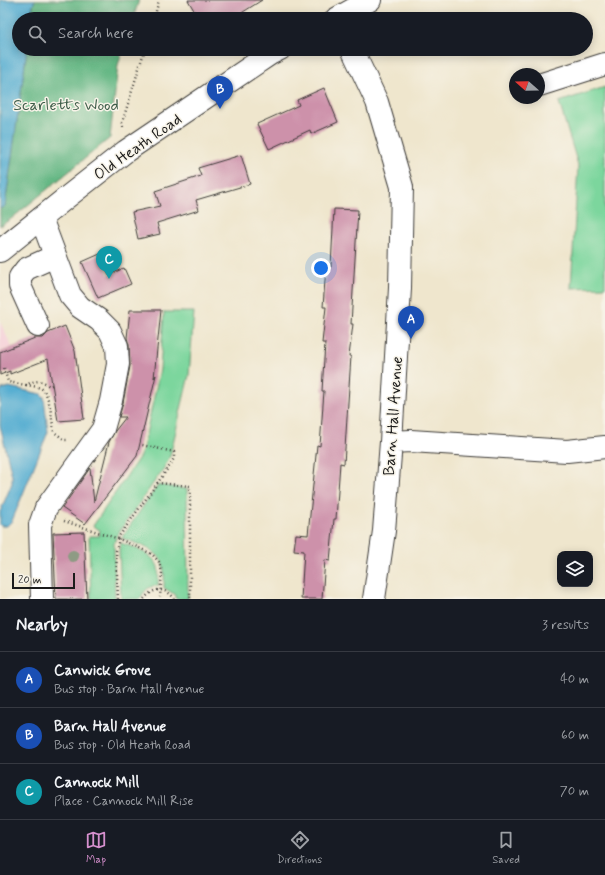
<!DOCTYPE html>
<meta charset="utf-8">
<style>
:root{--surface:#171b24;--page:#20242c;--text:#f1f3f6;--muted:#9ea1a6;--line:#363941;--accent:#d690ce}
body{margin:0;font-family:Mynerve,sans-serif;background:var(--page);color:var(--text)}
.controls{position:absolute;right:12px;bottom:12px;display:grid;overflow:hidden;border-radius:8px;box-shadow:0 2px 10px #0003}
.controls button{width:36px;height:36px;display:grid;place-items:center;padding:0;border:0;border-bottom:1px solid var(--line);background:var(--surface);color:var(--text);font:20px sans-serif}
.compass{position:absolute;left:509px;top:68px;width:36px;height:36px;border-radius:50%;background:var(--surface);box-shadow:0 2px 10px #0003;rotate:290deg}
.scale{position:absolute;left:12px;bottom:10px;width:63px;box-sizing:border-box;padding-left:4px;border:2px solid #1c1c1c;border-top:0;font-size:11px;line-height:14px;white-space:nowrap;color:#1c1c1c;-webkit-text-stroke:3px #f7f3e8;paint-order:stroke}
.you{position:absolute;left:321px;top:268px;width:14px;height:14px;margin:-10px;border:3px solid #fff;border-radius:50%;background:#1a73e8;box-shadow:0 0 0 6px #1a73e833}
.badge{display:grid;place-items:center;width:26px;height:26px;border-radius:50%;background:var(--accent);color:#fff;font-size:13px;font-weight:700}
.pin{position:absolute;translate:-50% -33px;filter:drop-shadow(0 1px 2px #0008)}
.pin::after{content:'';position:absolute;top:21px;width:14px;height:12px;background:inherit;clip-path:polygon(0 0,100% 0,50% 100%)}
.list{margin:0;padding:0;list-style:none}
h2{display:flex;justify-content:space-between;align-items:center;height:52px;margin:0;padding:0 16px;font-size:17px}
h2 small{font-size:13px;font-weight:400;color:var(--muted)}
.list li{display:grid;grid-template-columns:26px 1fr auto;gap:12px;align-items:center;box-sizing:border-box;height:56px;padding:0 16px;border-top:1px solid var(--line)}
.list b{display:block;font-size:15px;white-space:nowrap}
.list p{margin:0;font-size:13px;white-space:nowrap;color:var(--muted)}
.list em{font-size:13px;font-style:normal;color:var(--muted)}
.icon{flex:none;width:22px;height:22px;fill:none;stroke:currentColor;stroke-width:2;stroke-linecap:round;stroke-linejoin:round}
.map{position:relative;flex:none;width:605px;height:599px;overflow:hidden}
.search{position:absolute;background:var(--surface);box-shadow:0 2px 10px #0003;left:12px;right:12px;top:12px;height:44px;display:flex;align-items:center;gap:10px;box-sizing:border-box;padding:0 14px;border-radius:22px;color:var(--muted);font-size:15px}
.sheet{height:220px;background:var(--surface)}
nav{display:flex;justify-content:space-around;align-items:center;box-sizing:border-box;height:56px;border-top:1px solid var(--line);background:var(--surface);font-size:11px;color:var(--muted)}
nav a{display:grid;justify-items:center;gap:2px}
nav .on{color:var(--accent)}
.map>svg:first-child{display:block}
</style>
<div class="map">
<svg width="605" height="599" viewBox="0 0 605 599">
<rect width="100%" height="100%" fill="#f7f3e8"/>
<filter id="ink" filterUnits="userSpaceOnUse"><feTurbulence type="fractalNoise" baseFrequency=".025" numOctaves="2"/><feDisplacementMap in="SourceGraphic" scale="8" xChannelSelector="R" yChannelSelector="G"/><feConvolveMatrix kernelMatrix="1 2 1 2 8 2 1 2 1" color-interpolation-filters="sRGB"/></filter>
<filter id="wash" filterUnits="userSpaceOnUse"><feTurbulence type="fractalNoise" baseFrequency=".012" numOctaves="4" result="noise"/><feDisplacementMap in="SourceGraphic" scale="16" xChannelSelector="R" yChannelSelector="G"/><feGaussianBlur stdDeviation="0.9" result="paint"/><feColorMatrix in="noise" values="0 0 0 0 0 0 0 0 0 0 0 0 0 0 0 0 0 1.4 0 .05"/><feComposite in="paint" operator="in"/></filter>
<g filter="url(#wash)">
<rect width="100%" height="100%" fill="#efe6cd"/>
<path fill="#f6cfd8" d="M 0,322 L 12,347 L 0,351 Z"/>
<path fill="#7cd69d" stroke="#4c795c" d="M 605,87 L 605,287 L 571,288 L 578,165 L 559,102 Z
M 164,312 L 194,312 L 189,375 L 170,456 L 164,468 L 117,535 L 114,544 L 115,599 L 91,599 L 89,536 L 99,536 L 100,530 L 93,526 L 140,456 L 143,448 L 160,369 Z
M 158,485 L 187,489 L 188,599 L 176,599 L 174,594 L 164,588 C 164,580 165,570 162,562 C 157,549 134,543 122,538 L 124,534 Z
M 121,543 C 133,547 154,554 158,567 C 159,573 158,580 158,586 C 149,585 144,591 140,599 L 121,599 L 119,550 Z"/>
<path fill="#65b784" stroke="#406a50" d="M 35,0 L 139,0 L 133,19 L 31,19 L 33,5 Z
M 27,49 L 123,49 L 118,65 L 110,138 L 11,219 L 0,226 L 0,209 L 5,206 Z"/>
<path fill="#54add1" stroke="#386476" d="M 0,0 L 35,0 L 33,5 L 31,19 L 19,19 L 19,49 L 27,49 L 5,206 L 0,209 Z
M 9,387 L 41,394 L 44,397 L 48,432 L 12,521 L 7,526 L 1,526 L 0,525 L 0,512 L 12,483 L 12,476 L 0,425 L 0,392 L 2,389 Z"/>
<g id="blocks">
<path fill="#cd91aa" d="M 188,0 L 262,0 L 232,19 L 199,19 Z
M 324,88 L 338,122 L 311,134 L 310,130 L 269,149 L 257,124 L 299,105 L 297,100 Z
M 241,155 L 250,184 L 196,200 L 199,210 L 157,223 L 160,234 L 138,239 L 132,212 L 160,206 L 155,191 L 201,176 L 198,168 Z
M 334,209 L 358,210 L 351,324 L 353,324 L 349,356 L 351,356 L 344,464 L 340,463 L 336,519 L 334,519 L 330,561 L 325,560 L 322,599 L 301,599 L 304,551 L 294,550 L 296,534 L 308,535 L 317,445 L 320,446 L 324,391 L 322,391 L 325,343 L 322,343 L 326,307 L 323,307 L 326,267 L 331,267 Z
M 100,254 L 109,275 L 124,268 L 131,284 L 98,298 L 82,262 Z
M 130,310 L 161,310 L 154,378 L 156,375 L 137,456 L 85,524 L 62,508 L 90,468 L 94,502 L 109,442 L 115,431 L 126,417 L 119,417 L 123,403 L 130,366 L 129,345 L 127,338 Z
M 65,326 L 75,351 L 84,419 L 58,421 L 48,359 L 10,374 L 10,371 L 0,375 L 0,352 L 35,338 L 43,338 L 48,333 Z
M 84,532 L 87,599 L 56,599 L 53,533 Z"/>
</g>
</g>
<g filter="url(#ink)">
<use href="#blocks" fill-opacity="0" stroke="#3c3a37" stroke-width="1"/>
<g fill="none" stroke-linecap="round" stroke-linejoin="round">
<defs>
<path id="minor" d="M 336,19 L 370,0
M 352,49 L 377,102 L 402,187 L 400,288 L 391,442 L 384,531 L 374,599
M 539,85 L 605,64
M 41,218 L 70,295 L 80,307 L 99,320 L 110,331 L 117,346 L 118,364 L 111,401 L 103,429 L 46,508 L 40,525 L 42,599
M 0,251 L 66,198 L 126,151 L 270,54 L 280,49
M 38,326 L 20,286 L 20,277 L 26,269 L 55,256
M 391,442 L 411,441 L 567,451 L 605,447"/>
</defs>
<use href="#minor" stroke="#3c3a37" stroke-width="24"/>
<path stroke="#3c3a37" stroke-width="2.5" stroke-dasharray="1 3" stroke-linecap="butt" d="M 154,19 L 159,0
M 123,127 L 122,123 L 145,49
M 4,368 L 8,382 L 26,385 L 32,382 L 39,381 L 45,383 L 49,386 L 52,385
M 26,385 C 31,386 37,386 42,389 C 50,394 52,422 54,432 L 65,440 L 69,440
M 157,483 L 190,486 L 190,599
M 64,521 L 119,539 L 135,546 L 152,554 L 159,562 L 162,572 L 160,597
M 118,599 L 116,551 L 120,535 L 171,464 L 174,458 L 174,452 L 142,445
M 144,599 C 150,592 157,587 167,592 C 170,594 172,595 174,599"/>
<use href="#minor" stroke="#fff" stroke-width="22"/>
</g>
<circle fill="#8e9b84" cx="73" cy="556" r="6"/>
</g>
<g text-anchor="middle" stroke-width="3" stroke-linejoin="round" paint-order="stroke">
<g font-size="16" fill="#3e5d49" stroke="#f7f3e8">
<text x="66" y="110">Scarletts Wood</text>
</g>
<g font-size="16" fill="#1c1c1c" stroke="#f7f3e8">
<text transform="translate(137 146) rotate(-35)" y="6">Old Heath Road</text>
<text transform="translate(392 416) rotate(-86)" y="6">Barn Hall Avenue</text>
</g>
</g>
</svg>
<div class="controls">
<button><svg class="icon" aria-label="layers" viewBox="0 0 24 24"><path d="M12 4l9 5-9 5-9-5zM3 14l9 5 9-5"/></svg></button>
</div>
<svg class="compass" viewBox="-18 -18 36 36"><path d="M0-13l5 13h-10z" fill="#e53935"/><path d="M0 13l5-13h-10z" fill="#9ea1a6"/></svg>
<div class="scale">20 m</div>
<div class="you"></div>
<div class="pin badge" style="left:411px;top:339px;background:#1a4fb4">A</div>
<div class="pin badge" style="left:220px;top:109px;background:#1a4fb4">B</div>
<div class="pin badge" style="left:109px;top:279px;background:#0f9aa8">C</div>
<div class="search"><svg class="icon" aria-label="search" viewBox="0 0 24 24"><circle cx="10" cy="10" r="6"/><path d="M15 15l6 6"/></svg>Search here</div>
</div>
<section class="sheet">
<h2>Nearby<small>3 results</small></h2>
<ul class="list">
<li><span class="badge" style="background:#1a4fb4">A</span><div><b>Canwick Grove</b><p>Bus stop · Barn Hall Avenue</p></div><em>40 m</em></li>
<li><span class="badge" style="background:#1a4fb4">B</span><div><b>Barn Hall Avenue</b><p>Bus stop · Old Heath Road</p></div><em>60 m</em></li>
<li><span class="badge" style="background:#0f9aa8">C</span><div><b>Cannock Mill</b><p>Place · Cannock Mill Rise</p></div><em>70 m</em></li>
</ul>
</section>
<nav>
<a class="on"><svg class="icon" aria-label="map" viewBox="0 0 24 24"><path d="M3 6l6-2 6 2 6-2v14l-6 2-6-2-6 2zM9 4v14M15 6v14"/></svg>Map</a>
<a><svg class="icon" aria-label="directions" viewBox="0 0 24 24"><path d="M12 3l9 9-9 9-9-9zM9 14v-3h6M13 9l2 2-2 2"/></svg>Directions</a>
<a><svg class="icon" aria-label="saved" viewBox="0 0 24 24"><path d="M7 4h10v16l-5-4-5 4z"/></svg>Saved</a>
</nav>
